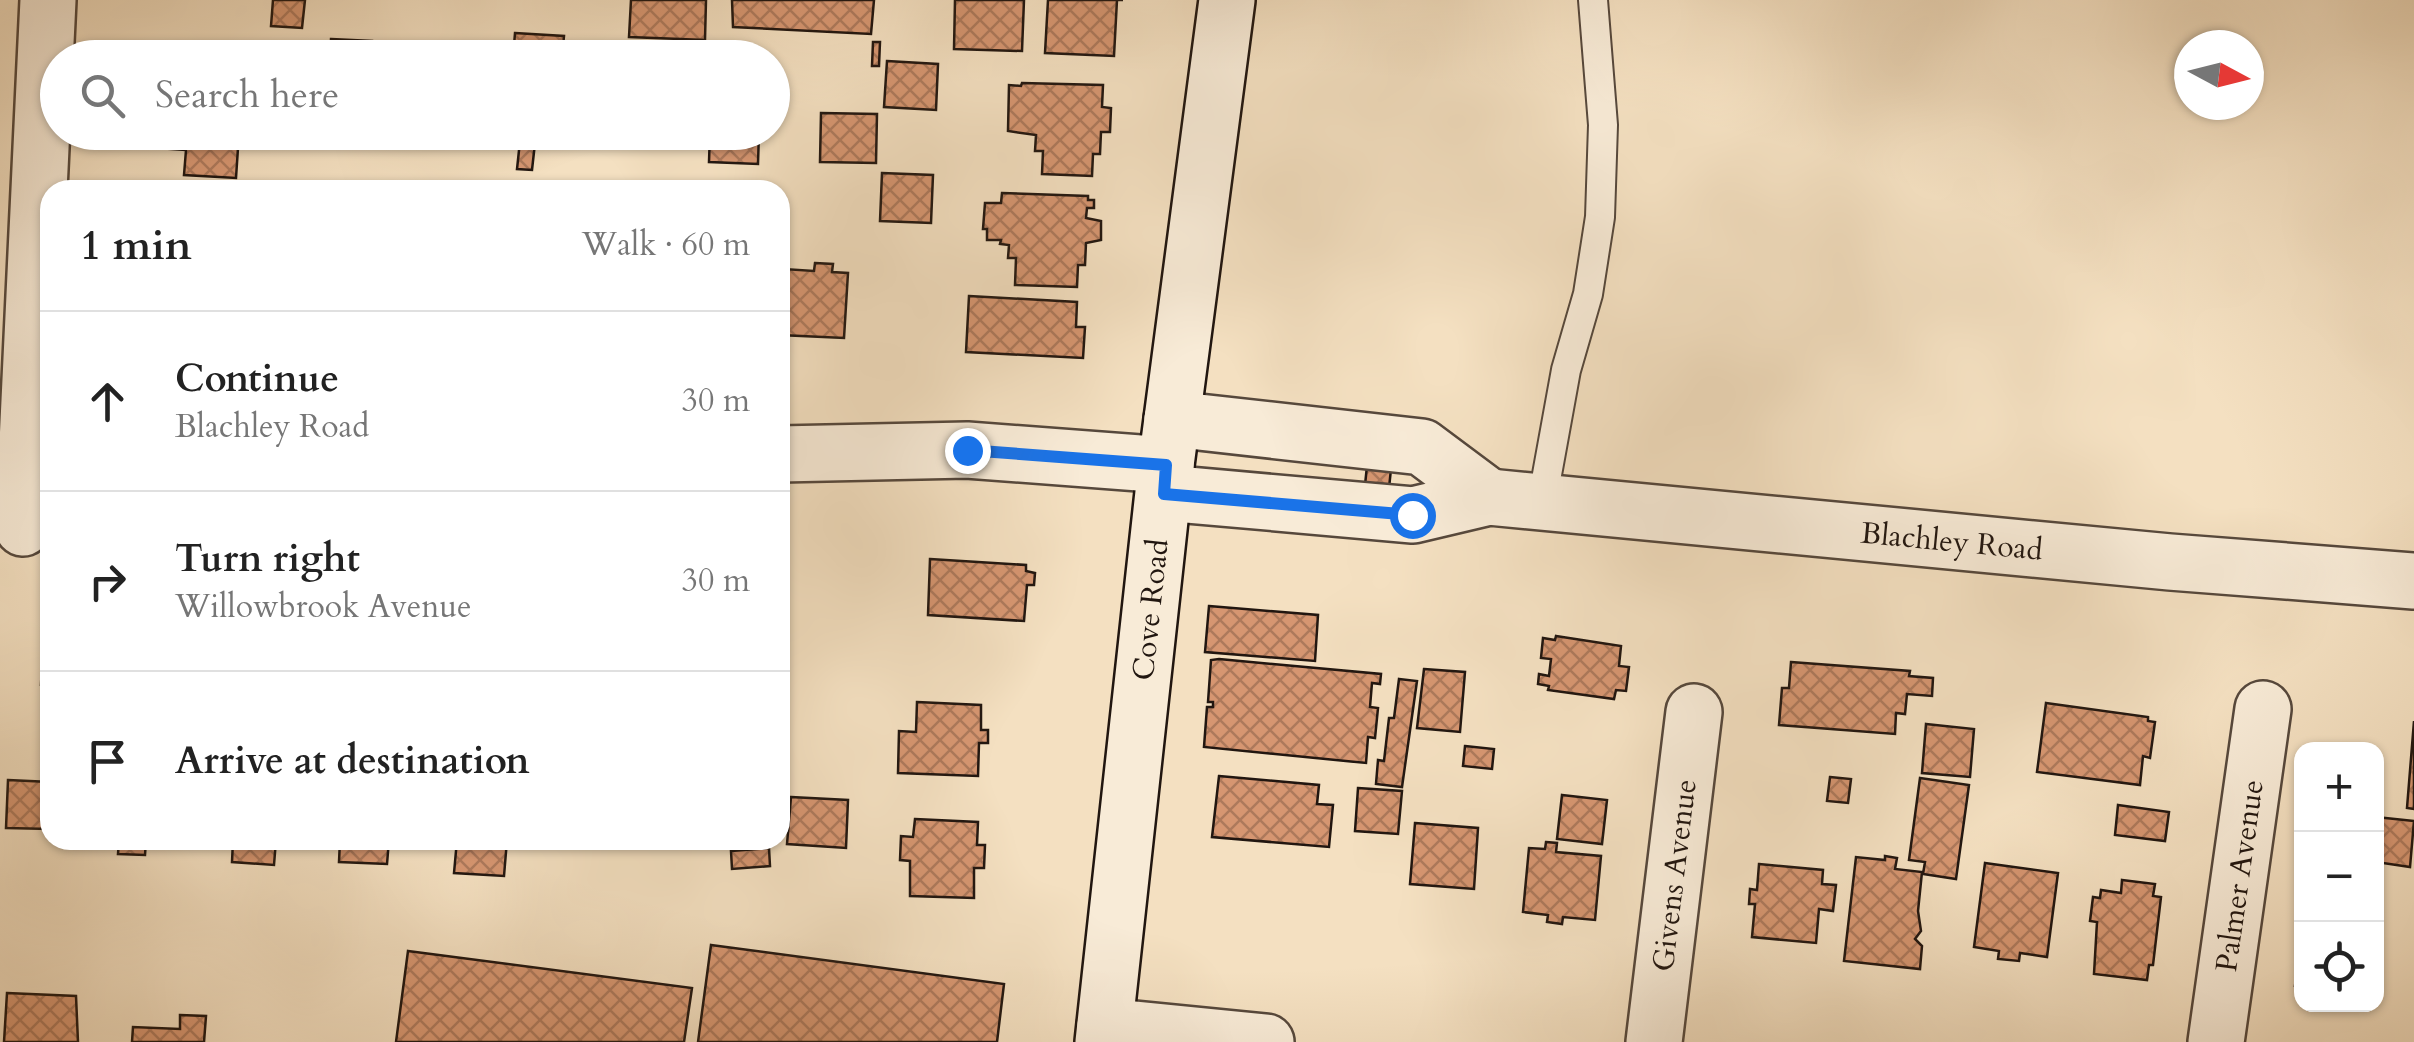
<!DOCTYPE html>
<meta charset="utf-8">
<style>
:root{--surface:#fff;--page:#f2f2f2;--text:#222;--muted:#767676;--line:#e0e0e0}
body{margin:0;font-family:Cardo,serif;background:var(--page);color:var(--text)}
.controls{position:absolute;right:30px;bottom:30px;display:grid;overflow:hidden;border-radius:20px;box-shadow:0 2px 8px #0004}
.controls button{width:90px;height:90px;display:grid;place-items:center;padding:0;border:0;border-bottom:2px solid var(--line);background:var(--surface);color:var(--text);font:50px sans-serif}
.compass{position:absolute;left:2174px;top:30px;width:90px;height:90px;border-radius:50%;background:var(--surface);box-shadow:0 2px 8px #0004;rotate:97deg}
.stop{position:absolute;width:30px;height:30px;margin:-22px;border:8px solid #1a73e8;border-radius:50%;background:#fff}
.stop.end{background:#1a73e8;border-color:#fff;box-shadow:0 2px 10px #0008}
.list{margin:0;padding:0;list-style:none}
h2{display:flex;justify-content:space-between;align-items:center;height:130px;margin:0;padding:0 40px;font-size:42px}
h2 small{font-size:32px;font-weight:400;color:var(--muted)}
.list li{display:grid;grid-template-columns:65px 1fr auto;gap:30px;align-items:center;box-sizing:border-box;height:180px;padding:0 40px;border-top:2px solid var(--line)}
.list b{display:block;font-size:38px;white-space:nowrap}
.list p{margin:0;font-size:32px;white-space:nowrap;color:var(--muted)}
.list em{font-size:32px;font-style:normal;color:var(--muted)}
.icon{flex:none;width:55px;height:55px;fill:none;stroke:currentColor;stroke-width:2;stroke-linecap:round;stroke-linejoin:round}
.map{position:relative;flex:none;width:2414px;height:1042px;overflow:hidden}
.search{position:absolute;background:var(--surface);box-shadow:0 2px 8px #0004;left:40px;top:40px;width:750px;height:110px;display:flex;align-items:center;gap:25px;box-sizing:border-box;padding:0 35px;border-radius:55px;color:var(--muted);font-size:38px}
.panel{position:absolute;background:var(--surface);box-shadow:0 2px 8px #0004;left:40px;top:180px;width:750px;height:670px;border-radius:30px}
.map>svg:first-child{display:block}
</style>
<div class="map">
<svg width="2414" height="1042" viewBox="0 0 2414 1042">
<defs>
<pattern id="building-cross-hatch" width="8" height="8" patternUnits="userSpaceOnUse" patternTransform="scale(2.5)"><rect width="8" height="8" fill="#d69671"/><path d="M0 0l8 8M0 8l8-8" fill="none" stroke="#ad795b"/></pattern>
</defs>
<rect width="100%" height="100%" fill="#f4e0c1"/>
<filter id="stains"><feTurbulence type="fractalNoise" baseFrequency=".002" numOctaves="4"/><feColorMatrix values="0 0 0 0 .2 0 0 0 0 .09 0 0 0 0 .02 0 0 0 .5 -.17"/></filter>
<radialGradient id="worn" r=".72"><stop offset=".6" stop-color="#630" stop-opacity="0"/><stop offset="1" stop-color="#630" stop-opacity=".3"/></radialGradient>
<path fill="url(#building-cross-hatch)" stroke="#211610" stroke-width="2.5" d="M 273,0 L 305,0 L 302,28 L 271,26 Z
M 631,0 L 706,0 L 705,40 L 629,37 Z
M 732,0 L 874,0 L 871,34 L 733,27 Z
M 955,0 L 1024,0 L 1022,51 L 954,49 Z
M 1048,0 L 1123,0 L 1117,0 L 1114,56 L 1045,53 Z
M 515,33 L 564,36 L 562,58 L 513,58 Z
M 331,39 L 372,41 L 371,58 L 330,58 Z
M 873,42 L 880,42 L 879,66 L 872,66 Z
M 887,61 L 938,64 L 936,110 L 884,107 Z
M 1022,83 L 1103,85 L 1102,107 L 1111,108 L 1110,132 L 1101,132 L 1100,154 L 1093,154 L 1092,176 L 1042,174 L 1043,151 L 1035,151 L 1036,135 L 1008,131 L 1009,85 L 1021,86 Z
M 821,113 L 877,114 L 876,163 L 820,162 Z
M 159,132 L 239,132 L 238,138 L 244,139 L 243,148 L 238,148 L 236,178 L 184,175 L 186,150 L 158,148 Z
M 710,132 L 759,132 L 758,164 L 709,162 Z
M 520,141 L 535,143 L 532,170 L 517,169 Z
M 882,173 L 933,175 L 931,223 L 880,221 Z
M 548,185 L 582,187 L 582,190 L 547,190 Z
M 1002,193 L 1088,196 L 1088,200 L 1094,200 L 1094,208 L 1087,208 L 1086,218 L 1101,221 L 1101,240 L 1086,243 L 1085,265 L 1078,265 L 1077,287 L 1015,285 L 1016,258 L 1008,258 L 1009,245 L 1000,244 L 1001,240 L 987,240 L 987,229 L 983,229 L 985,203 L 1001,203 Z
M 815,263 L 833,264 L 832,272 L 848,273 L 844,338 L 780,335 L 784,269 L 814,271 Z
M 969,296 L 1077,302 L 1076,327 L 1085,327 L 1083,358 L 966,352 Z
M 1367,466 L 1391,469 L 1389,488 L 1365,485 Z
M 930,559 L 1026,565 L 1026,571 L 1035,573 L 1034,585 L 1027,585 L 1024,621 L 928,615 Z
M 780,589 L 784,589 L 780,689 Z
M 1209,606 L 1318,615 L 1315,661 L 1205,652 Z
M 44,621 L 50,622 L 50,686 L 41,685 Z
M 1556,636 L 1621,646 L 1619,666 L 1629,667 L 1626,691 L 1616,690 L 1614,699 L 1548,690 L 1549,686 L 1538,684 L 1539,674 L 1549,676 L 1551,659 L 1541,658 L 1543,638 L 1555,640 Z
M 1219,659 L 1381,674 L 1380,684 L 1372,683 L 1370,707 L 1378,708 L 1375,738 L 1368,737 L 1366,763 L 1204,747 L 1207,707 L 1213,707 L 1213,702 L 1208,702 L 1211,660 Z
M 1791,662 L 1910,671 L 1909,676 L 1933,678 L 1932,696 L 1907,694 L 1905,714 L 1896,713 L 1895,734 L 1779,725 L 1782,688 L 1789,688 Z
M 1424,669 L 1465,672 L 1460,732 L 1417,728 Z
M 1399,679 L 1417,681 L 1402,787 L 1376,784 L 1378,760 L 1384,761 L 1389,718 L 1394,718 Z
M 917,702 L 981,705 L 981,730 L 988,730 L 988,743 L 979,743 L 978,776 L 898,773 L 899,731 L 916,732 Z
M 2046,703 L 2148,717 L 2148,721 L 2155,722 L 2150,758 L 2143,756 L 2140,785 L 2037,772 Z
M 2414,721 L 2414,809 L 2407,808 Z
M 1926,724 L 1974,729 L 1970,777 L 1922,773 Z
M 1465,746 L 1494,749 L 1492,769 L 1463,766 Z
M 1219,776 L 1319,785 L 1317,804 L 1333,805 L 1329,847 L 1212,837 Z
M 1830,777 L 1851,779 L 1848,803 L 1827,801 Z
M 1920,778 L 1969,785 L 1956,879 L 1923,874 L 1925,862 L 1909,860 Z
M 8,780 L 50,782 L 50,829 L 6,828 Z
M 1358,788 L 1402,791 L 1398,834 L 1355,831 Z
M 1562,795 L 1607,800 L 1602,844 L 1557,839 Z
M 791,797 L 848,800 L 846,848 L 787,844 Z
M 2118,805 L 2169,812 L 2165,841 L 2115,835 Z
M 2376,817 L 2414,821 L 2410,867 L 2376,862 Z
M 915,819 L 978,822 L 977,845 L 985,845 L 984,868 L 974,868 L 974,898 L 910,896 L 910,861 L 900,860 L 901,836 L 913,837 Z
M 1415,823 L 1478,828 L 1474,889 L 1410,884 Z
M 119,840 L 146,840 L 145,855 L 118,854 Z
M 233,840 L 276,840 L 274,865 L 232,862 Z
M 340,840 L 389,840 L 387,864 L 339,862 Z
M 457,840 L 507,840 L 504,876 L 454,873 Z
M 1546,842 L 1557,843 L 1556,852 L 1601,856 L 1595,920 L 1563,917 L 1562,924 L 1547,922 L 1548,915 L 1523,912 L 1529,848 L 1545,849 Z
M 769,848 L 770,866 L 732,869 L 731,851 Z
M 1885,856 L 1897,858 L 1895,869 L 1922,872 L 1918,911 L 1921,931 L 1915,939 L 1922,946 L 1920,969 L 1844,961 L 1856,857 L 1885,860 Z
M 1985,863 L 2058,873 L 2047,957 L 2020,953 L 2019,961 L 1998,959 L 1999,951 L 1974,947 Z
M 1759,864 L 1823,870 L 1822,884 L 1836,885 L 1833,911 L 1819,909 L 1816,943 L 1752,937 L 1755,904 L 1749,904 L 1750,889 L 1757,890 Z
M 2122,880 L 2155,884 L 2153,896 L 2161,897 L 2153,965 L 2149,965 L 2147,980 L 2094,974 L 2097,922 L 2090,921 L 2093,897 L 2100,898 L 2101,890 L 2121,893 Z
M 2302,923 L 2302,987 L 2295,986 Z
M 711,945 L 1004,984 L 997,1042 L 698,1042 Z
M 408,951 L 692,988 L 684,1042 L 396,1042 Z
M 7,993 L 76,996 L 78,1042 L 4,1042 Z
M 180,1015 L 206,1016 L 204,1042 L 132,1042 L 133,1027 L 180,1029 Z"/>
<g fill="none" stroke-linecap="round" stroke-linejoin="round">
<defs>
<path id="lane" d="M 1542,502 L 1566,370 L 1588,294 L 1600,217 L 1603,125 L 1593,0"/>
<g id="street">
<path d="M 1172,419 L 1422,447 L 1489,497"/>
<path d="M 780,454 L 967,450 L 1166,465"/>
<path id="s1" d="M 1165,493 L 1413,515 L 1489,497 L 2170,562 L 2414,581"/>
<path d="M 23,528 L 48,0"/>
<path d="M 1105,1026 L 1266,1042"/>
<path id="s2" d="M 1654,1042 L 1694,712"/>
<path id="s3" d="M 2216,1042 L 2263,709"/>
</g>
<g id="secondary">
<path id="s4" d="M 1103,1042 L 1166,465 L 1227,0"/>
</g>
</defs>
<use href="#lane" stroke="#56483c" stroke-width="32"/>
<use href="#street" stroke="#56483c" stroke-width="60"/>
<use href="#secondary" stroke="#211610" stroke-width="60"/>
<use href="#lane" stroke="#f8ebd7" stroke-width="28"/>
<use href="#street" stroke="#f8ebd7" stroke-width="55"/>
<use href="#secondary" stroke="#f8ebd7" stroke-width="55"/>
</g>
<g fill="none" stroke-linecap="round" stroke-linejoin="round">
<path stroke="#1a73e8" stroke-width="12" d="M 967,450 L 1166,465 L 1164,494 L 1412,515"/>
</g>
<g text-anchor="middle" stroke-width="8" stroke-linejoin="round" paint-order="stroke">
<g font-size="30" fill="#211610" stroke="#f8ebd7">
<text dy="10" stroke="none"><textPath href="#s1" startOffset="792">Blachley Road</textPath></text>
<text dy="10" stroke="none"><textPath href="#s4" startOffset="435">Cove Road</textPath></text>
<text dy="10" stroke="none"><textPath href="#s3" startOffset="168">Palmer Avenue</textPath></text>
<text dy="10" stroke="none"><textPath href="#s2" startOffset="168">Givens Avenue</textPath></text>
</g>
</g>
<rect width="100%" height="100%" filter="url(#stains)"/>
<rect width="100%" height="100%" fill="url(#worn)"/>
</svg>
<div class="controls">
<button>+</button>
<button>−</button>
<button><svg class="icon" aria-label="locate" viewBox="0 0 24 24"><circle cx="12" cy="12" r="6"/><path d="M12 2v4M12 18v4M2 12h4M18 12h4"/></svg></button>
</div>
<svg class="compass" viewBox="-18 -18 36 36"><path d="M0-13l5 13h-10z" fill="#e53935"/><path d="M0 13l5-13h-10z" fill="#767676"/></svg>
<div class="stop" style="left:1412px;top:515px"></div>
<div class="stop end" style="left:967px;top:450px"></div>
<div class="search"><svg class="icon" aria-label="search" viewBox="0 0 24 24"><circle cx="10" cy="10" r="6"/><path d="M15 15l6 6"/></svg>Search here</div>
<section class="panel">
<h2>1 min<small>Walk · 60 m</small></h2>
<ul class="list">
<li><svg class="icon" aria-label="ahead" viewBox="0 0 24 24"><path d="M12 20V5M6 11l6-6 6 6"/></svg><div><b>Continue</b><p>Blachley Road</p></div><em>30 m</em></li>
<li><svg class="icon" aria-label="right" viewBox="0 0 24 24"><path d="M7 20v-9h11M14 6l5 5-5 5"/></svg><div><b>Turn right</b><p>Willowbrook Avenue</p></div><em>30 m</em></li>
<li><svg class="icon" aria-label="arrive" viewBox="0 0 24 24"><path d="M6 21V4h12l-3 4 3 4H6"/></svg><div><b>Arrive at destination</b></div></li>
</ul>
</section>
</div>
